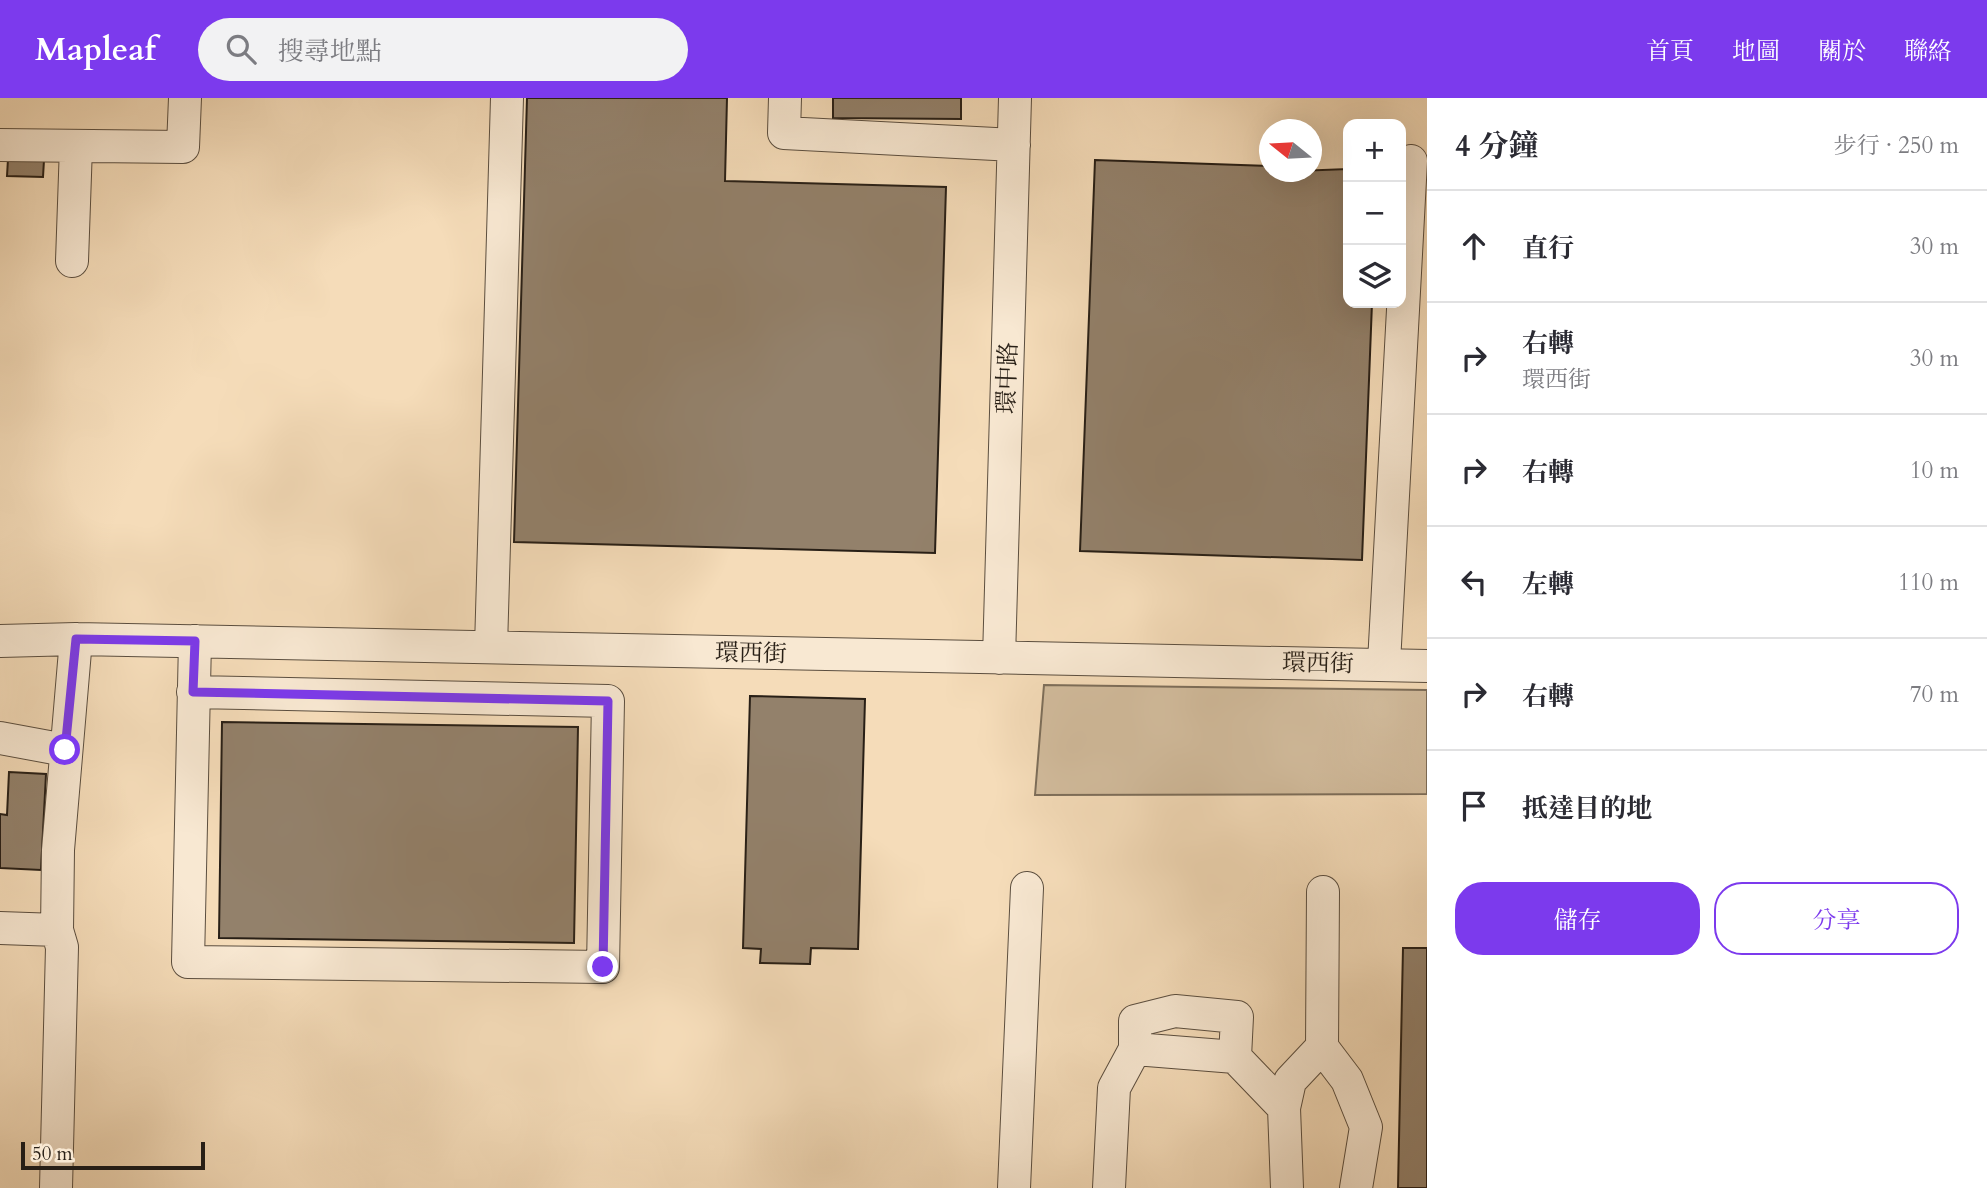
<!DOCTYPE html>
<html lang="zh-TW">
<meta charset="utf-8">
<style>
:root{--surface:#fff;--page:#f2f2f3;--text:#2b2b33;--muted:#7c7c81;--line:#e1e1e2;--accent:#7c3aed}
body{margin:0;font-family:Cardo,"Noto Serif TC",serif;background:var(--page);color:var(--text)}
.controls{position:absolute;right:21px;top:21px;display:grid;overflow:hidden;border-radius:14px;box-shadow:0 7px 28px #0002}
.controls button{width:63px;height:63px;display:grid;place-items:center;padding:0;border:0;border-bottom:2px solid var(--line);background:var(--surface);color:var(--text);font:35px sans-serif}
.compass{position:absolute;left:1259px;top:21px;width:63px;height:63px;border-radius:50%;background:var(--surface);box-shadow:0 7px 28px #0002;rotate:288deg}
.scale{position:absolute;left:21px;bottom:18px;width:184px;box-sizing:border-box;padding-left:7px;border:4px solid #281f16;border-top:0;font-size:19px;line-height:24px;white-space:nowrap;color:#281f16;-webkit-text-stroke:5px #f8e8d2;paint-order:stroke}
.stop{position:absolute;width:21px;height:21px;margin:-16px;border:5px solid #7c3aed;border-radius:50%;background:#fff}
.stop.end{background:#7c3aed;border-color:#fff;box-shadow:0 2px 7px #0008}
.list{margin:0;padding:0;list-style:none}
h2{display:flex;justify-content:space-between;align-items:center;height:91px;margin:0;padding:0 28px;font-size:30px}
h2 small{font-size:23px;font-weight:400;color:var(--muted)}
.list li{display:grid;grid-template-columns:46px 1fr auto;gap:21px;align-items:center;box-sizing:border-box;height:112px;padding:0 28px;border-top:2px solid var(--line)}
.list b{display:block;font-size:26px;white-space:nowrap}
.list p{margin:0;font-size:23px;white-space:nowrap;color:var(--muted)}
.list em{font-size:23px;font-style:normal;color:var(--muted)}
.actions{display:flex;gap:14px;padding:21px 28px}
.actions a{flex:1;padding:16px 0;border:2px solid var(--accent);border-radius:28px;text-align:center;font-size:24px;color:var(--accent)}
.actions .main{background:var(--accent);color:#fff}
.icon{flex:none;width:38px;height:38px;fill:none;stroke:currentColor;stroke-width:2;stroke-linecap:round;stroke-linejoin:round}
.map{position:relative;flex:none;width:1427px;height:1090px;overflow:hidden}
header{display:flex;align-items:center;gap:42px;box-sizing:border-box;height:98px;padding:0 35px;background:var(--accent);color:#fff}
header strong{font-size:33px}
nav{display:flex;gap:38px;margin-inline-start:auto;font-size:24px}
.search{width:490px;height:63px;background:var(--page);display:flex;align-items:center;gap:18px;box-sizing:border-box;padding:0 24px;border-radius:38px;color:var(--muted);font-size:26px}
main{display:flex}
aside{flex:1;background:var(--surface)}
.map>svg:first-child{display:block}
</style>
<header>
<strong>Mapleaf</strong>
<div class="search"><svg class="icon" aria-label="search" viewBox="0 0 24 24"><circle cx="10" cy="10" r="6"/><path d="M15 15l6 6"/></svg>搜尋地點</div>
<nav><a>首頁</a><a>地圖</a><a>關於</a><a>聯絡</a></nav>
</header>
<main>
<div class="map">
<svg width="1427" height="1090" viewBox="0 0 1427 1090">
<rect width="100%" height="100%" fill="#f5dcb9"/>
<filter id="stains"><feTurbulence type="fractalNoise" baseFrequency=".00286" numOctaves="4"/><feColorMatrix values="0 0 0 0 .2 0 0 0 0 .09 0 0 0 0 .02 0 0 0 .5 -.17"/></filter>
<radialGradient id="worn" r=".72"><stop offset=".6" stop-color="#630" stop-opacity="0"/><stop offset="1" stop-color="#630" stop-opacity=".3"/></radialGradient>
<path fill="#d2bc9d" stroke="#7d6e5a" stroke-width="2" d="M 1044,587 L 1427,592 L 1427,696 L 1035,697 Z"/>
<path fill="#93816b" stroke="#281f16" stroke-width="2" d="M 527,0 L 727,0 L 725,83 L 946,89 L 935,455 L 514,444 Z
M 833,0 L 961,0 L 961,21 L 833,20 Z
M 8,61 L 44,62 L 43,79 L 7,78 Z
M 1095,62 L 1269,68 L 1269,74 L 1348,71 L 1348,205 L 1372,205 L 1362,462 L 1080,453 Z
M 750,598 L 865,601 L 858,851 L 811,850 L 810,866 L 760,865 L 761,851 L 743,850 Z
M 222,624 L 578,629 L 574,845 L 219,840 Z
M 9,674 L 46,676 L 41,772 L 0,770 L 0,716 L 7,717 Z
M 1403,850 L 1427,850 L 1427,1090 L 1398,1090 Z"/>
<g fill="none" stroke-linecap="round" stroke-linejoin="round">
<defs>
<path id="minor" d="M 785,0 L 784,35 L 1014,47
M 0,47 L 183,49 L 185,0
M 72,163 L 76,48
M 0,543 L 76,541 L 1427,568
M 491,549 L 507,0
M 999,560 L 1015,0
M 1384,565 L 1411,63
M 193,594 L 608,603 L 603,869 L 188,864 L 195,543
M 0,640 L 65,652
M 0,830 L 57,832
M 1322,949 L 1323,794
M 1135,951 L 1135,923 L 1175,913 L 1237,919 L 1235,959
M 56,1090 L 62,849 L 57,832 L 58,752 L 76,541
M 1014,1090 L 1027,790
M 1109,1090 L 1114,990 L 1135,951 L 1235,959 L 1284,1010
M 1287,1090 L 1284,1010 L 1290,983 L 1322,949 L 1347,982 L 1366,1029 L 1356,1090"/>
</defs>
<use href="#minor" stroke="#5b4e3f" stroke-width="34"/>
<use href="#minor" stroke="#f8e8d2" stroke-width="32"/>
</g>
<g fill="none" stroke-linecap="round" stroke-linejoin="round">
<path stroke="#7c3aed" stroke-width="9" d="M 65,652 L 76,541 L 195,543 L 193,594 L 608,603 L 603,869"/>
</g>
<g text-anchor="middle" stroke-width="5" stroke-linejoin="round" paint-order="stroke">
<g font-size="24" fill="#281f16" stroke="#f8e8d2">
<text transform="translate(1007 280) rotate(-88)" y="8">環中路</text>
<text transform="translate(751 555) rotate(1)" y="8">環西街</text>
<text transform="translate(1318 565) rotate(1)" y="8">環西街</text>
</g>
</g>
<rect width="100%" height="100%" filter="url(#stains)"/>
<rect width="100%" height="100%" fill="url(#worn)"/>
</svg>
<div class="controls">
<button>+</button>
<button>−</button>
<button><svg class="icon" aria-label="layers" viewBox="0 0 24 24"><path d="M12 4l9 5-9 5-9-5zM3 14l9 5 9-5"/></svg></button>
</div>
<svg class="compass" viewBox="-18 -18 36 36"><path d="M0-13l5 13h-10z" fill="#e53935"/><path d="M0 13l5-13h-10z" fill="#7c7c81"/></svg>
<div class="scale">50 m</div>
<div class="stop" style="left:65px;top:652px"></div>
<div class="stop end" style="left:603px;top:869px"></div>
</div>
<aside>
<h2>4 分鐘<small>步行 · 250 m</small></h2>
<ul class="list">
<li><svg class="icon" aria-label="ahead" viewBox="0 0 24 24"><path d="M12 20V5M6 11l6-6 6 6"/></svg><div><b>直行</b></div><em>30 m</em></li>
<li><svg class="icon" aria-label="right" viewBox="0 0 24 24"><path d="M7 20v-9h11M14 6l5 5-5 5"/></svg><div><b>右轉</b><p>環西街</p></div><em>30 m</em></li>
<li><svg class="icon" aria-label="right" viewBox="0 0 24 24"><path d="M7 20v-9h11M14 6l5 5-5 5"/></svg><div><b>右轉</b></div><em>10 m</em></li>
<li><svg class="icon" aria-label="left" viewBox="0 0 24 24"><path d="M17 20v-9H6M10 6l-5 5 5 5"/></svg><div><b>左轉</b></div><em>110 m</em></li>
<li><svg class="icon" aria-label="right" viewBox="0 0 24 24"><path d="M7 20v-9h11M14 6l5 5-5 5"/></svg><div><b>右轉</b></div><em>70 m</em></li>
<li><svg class="icon" aria-label="arrive" viewBox="0 0 24 24"><path d="M6 21V4h12l-3 4 3 4H6"/></svg><div><b>抵達目的地</b></div></li>
</ul>
<div class="actions"><a class="main">儲存</a><a>分享</a></div>
</aside>
</main>
